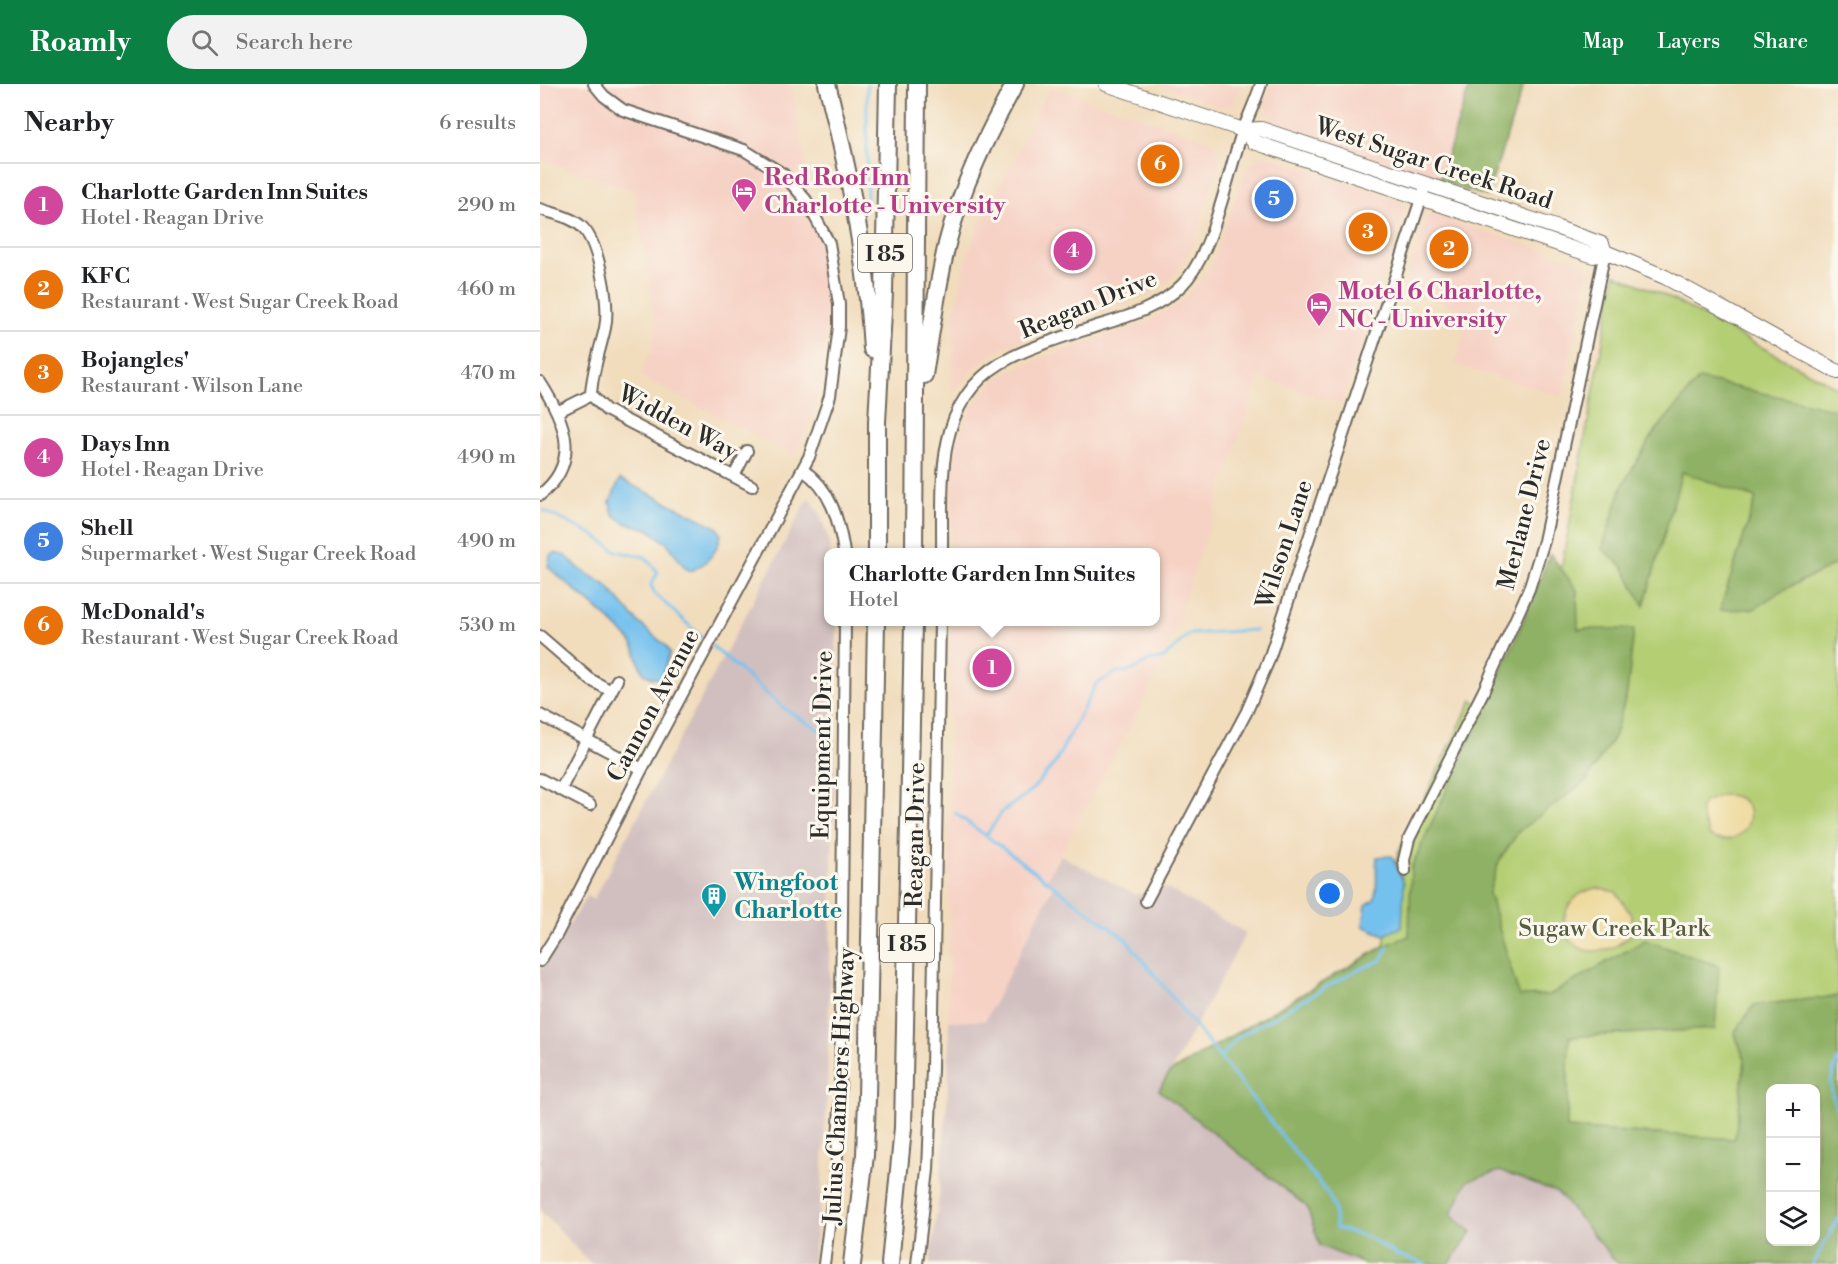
<!DOCTYPE html>
<meta charset="utf-8">
<style>
:root{--surface:#fff;--page:#f2f2f2;--text:#202124;--muted:#757577;--line:#e0e0e0;--accent:#0b8043}
body{margin:0;font-family:"Libre Bodoni",serif;background:var(--page);color:var(--text)}
.controls{position:absolute;right:18px;bottom:18px;display:grid;overflow:hidden;border-radius:12px;box-shadow:0 6px 24px #0002}
.controls button{width:54px;height:54px;display:grid;place-items:center;padding:0;border:0;border-bottom:2px solid var(--line);background:var(--surface);color:var(--text);font:30px sans-serif}
.you{position:absolute;left:790px;top:810px;width:21px;height:21px;margin:-15px;border:4px solid #fff;border-radius:50%;background:#1a73e8;box-shadow:0 0 0 9px #1a73e833}
.badge{display:grid;place-items:center;width:39px;height:39px;border-radius:50%;background:var(--accent);color:#fff;font-size:20px;font-weight:700}
.pin{position:absolute;translate:-50% -50%;border:3px solid #fff;box-shadow:0 2px 6px #0006}
.popup{position:absolute;left:284px;top:464px;width:336px;height:78px;box-sizing:border-box;display:grid;place-content:center;border-radius:12px;background:var(--surface);filter:drop-shadow(0 2px 4px #0005);font-size:20px;white-space:nowrap;color:var(--muted)}
.popup b{font-size:22px;color:var(--text)}
.popup::after{content:'';position:absolute;left:50%;top:100%;margin-left:-12px;border:12px solid transparent;border-top-color:var(--surface)}
.list{margin:0;padding:0;list-style:none}
h2{display:flex;justify-content:space-between;align-items:center;height:78px;margin:0;padding:0 24px;font-size:26px}
h2 small{font-size:20px;font-weight:400;color:var(--muted)}
.list li{display:grid;grid-template-columns:39px 1fr auto;gap:18px;align-items:center;box-sizing:border-box;height:84px;padding:0 24px;border-top:2px solid var(--line)}
.list b{display:block;font-size:22px;white-space:nowrap}
.list p{margin:0;font-size:20px;white-space:nowrap;color:var(--muted)}
.list em{font-size:20px;font-style:normal;color:var(--muted)}
.icon{flex:none;width:33px;height:33px;fill:none;stroke:currentColor;stroke-width:2;stroke-linecap:round;stroke-linejoin:round}
.map{position:relative;flex:none;width:1298px;height:1180px;overflow:hidden}
header{display:flex;align-items:center;gap:36px;box-sizing:border-box;height:84px;padding:0 30px;background:var(--accent);color:#fff}
header strong{font-size:28px}
nav{display:flex;gap:33px;margin-inline-start:auto;font-size:21px}
.search{width:420px;height:54px;background:var(--page);display:flex;align-items:center;gap:15px;box-sizing:border-box;padding:0 21px;border-radius:33px;color:var(--muted);font-size:22px}
main{display:flex}
aside{flex:1;background:var(--surface)}
.map>svg:first-child{display:block}
</style>
<header>
<strong>Roamly</strong>
<div class="search"><svg class="icon" aria-label="search" viewBox="0 0 24 24"><circle cx="10" cy="10" r="6"/><path d="M15 15l6 6"/></svg>Search here</div>
<nav><a>Map</a><a>Layers</a><a>Share</a></nav>
</header>
<main>
<aside>
<h2>Nearby<small>6 results</small></h2>
<ul class="list">
<li><span class="badge" style="background:#d1479c">1</span><div><b>Charlotte Garden Inn Suites</b><p>Hotel · Reagan Drive</p></div><em>290 m</em></li>
<li><span class="badge" style="background:#e8710a">2</span><div><b>KFC</b><p>Restaurant · West Sugar Creek Road</p></div><em>460 m</em></li>
<li><span class="badge" style="background:#e8710a">3</span><div><b>Bojangles'</b><p>Restaurant · Wilson Lane</p></div><em>470 m</em></li>
<li><span class="badge" style="background:#d1479c">4</span><div><b>Days Inn</b><p>Hotel · Reagan Drive</p></div><em>490 m</em></li>
<li><span class="badge" style="background:#3f7fe0">5</span><div><b>Shell</b><p>Supermarket · West Sugar Creek Road</p></div><em>490 m</em></li>
<li><span class="badge" style="background:#e8710a">6</span><div><b>McDonald's</b><p>Restaurant · West Sugar Creek Road</p></div><em>530 m</em></li>
</ul>
</aside>
<div class="map">
<svg width="1298" height="1180" viewBox="0 0 1298 1180">
<rect width="100%" height="100%" fill="#fbf7ec"/>
<filter id="ink" filterUnits="userSpaceOnUse"><feTurbulence type="fractalNoise" baseFrequency=".0167" numOctaves="2"/><feDisplacementMap in="SourceGraphic" scale="12" xChannelSelector="R" yChannelSelector="G"/><feConvolveMatrix kernelMatrix="1 2 1 2 8 2 1 2 1" color-interpolation-filters="sRGB"/></filter>
<filter id="wash" filterUnits="userSpaceOnUse"><feTurbulence type="fractalNoise" baseFrequency=".008" numOctaves="4" result="noise"/><feDisplacementMap in="SourceGraphic" scale="24" xChannelSelector="R" yChannelSelector="G"/><feGaussianBlur stdDeviation="1.35" result="paint"/><feColorMatrix in="noise" values="0 0 0 0 0 0 0 0 0 0 0 0 0 0 0 0 0 1.4 0 .05"/><feComposite in="paint" operator="in"/></filter>
<g filter="url(#wash)">
<rect width="100%" height="100%" fill="#f1dcbc"/>
<path fill="#f6d2c5" d="M 0,0 L 252,0 L 284,188 L 287,232 L 282,296 L 274,326 L 254,372 L 101,292 L 113,260 L 115,237 L 94,107 L 0,75 Z
M 616,0 L 701,0 L 694,20 L 681,23 Z
M 731,0 L 930,0 L 899,98 L 734,43 L 725,20 Z
M 510,3 L 673,57 L 678,67 L 679,79 L 653,162 L 633,193 L 610,209 L 465,262 L 437,281 L 412,310 L 415,229 L 428,169 L 440,141 Z
M 725,71 L 859,116 L 863,121 L 864,127 L 801,320 L 719,294 L 622,582 L 507,795 L 514,801 L 445,937 L 409,937 L 410,538 L 616,538 L 616,468 L 411,468 L 413,386 L 417,356 L 431,324 L 454,298 L 472,285 L 613,235 L 641,218 L 670,184 L 707,82 Z
M 888,130 L 1042,178 L 1049,187 L 1022,312 L 915,281 L 930,228 L 863,205 Z"/>
<path fill="#d1bfbf" d="M 269,413 L 280,430 L 290,461 L 288,538 L 297,538 L 287,1014 L 281,1113 L 272,1180 L 51,1180 L 0,1126 L 0,886 L 47,812 L 53,816 Z
M 520,771 L 596,811 L 626,804 L 706,849 L 625,998 L 987,1069 L 1118,1180 L 390,1180 L 399,1113 L 408,1006 L 409,937 L 445,937 L 514,801 L 507,795 Z"/>
<path fill="#b4ce73" stroke="#707c4f" stroke-width="1.5" fill-rule="evenodd" d="M 1075,190 L 1124,211 L 1298,304 L 1298,1180 L 1118,1180 L 987,1069 L 625,998 L 629,989 L 844,862 L 858,769 L 932,616 L 954,628 L 1020,491 ZM 1230,1004 L 1276,1004 L 1276,1158 L 1230,1158 Z"/>
<path fill="#8fb165" stroke="#5d6e48" stroke-width="1.5" fill-rule="evenodd" d="M 930,0 L 984,0 L 947,112 L 899,98 Z
M 1159,295 L 1298,326 L 1298,479 L 1241,507 L 1214,525 L 1180,526 L 1216,414 L 1142,388 L 1104,522 L 1084,484 L 1062,465 L 1082,402 L 1113,350 Z
M 1010,470 L 1037,506 L 1038,545 L 1094,545 L 1087,609 L 1074,653 L 1045,698 L 979,747 L 959,777 L 949,809 L 979,912 L 1010,911 L 1105,856 L 1179,882 L 1175,945 L 1029,953 L 1027,1044 L 1195,1055 L 1205,975 L 1194,949 L 1214,921 L 1298,912 L 1298,1180 L 1078,1180 L 1018,1109 L 960,1087 L 927,1097 L 911,1131 L 932,1148 L 909,1180 L 825,1180 L 780,1162 L 767,1123 L 619,1006 L 629,989 L 844,862 L 869,852 L 871,784 L 974,559 ZM 1276,1004 L 1276,1158 L 1230,1158 L 1230,1004 Z"/>
<path fill="#eeda9e" stroke="#8c8264" stroke-width="1.5" d="M 1181,711 C 1229,708 1211,771 1169,752 L 1160,727 L 1164,718 Z
M 1056,804 L 1076,808 L 1092,832 L 1091,851 C 1085,855 1078,862 1071,864 C 1019,882 1005,815 1056,804 Z"/>
<path fill="#74c1ee" stroke="#50768c" stroke-width="1.5" d="M 80,395 L 177,443 L 181,450 C 177,469 168,479 151,487 L 145,484 L 129,461 L 108,445 L 85,439 L 73,430 L 70,418 Z
M 15,469 L 26,472 L 41,486 L 66,501 L 98,538 L 126,562 L 130,569 L 121,595 C 92,594 103,570 89,555 C 65,529 35,507 8,483 L 10,471 Z
M 852,772 L 864,799 L 862,843 L 844,851 L 823,842 L 826,821 L 834,816 C 839,799 835,789 837,773 Z"/>
<g fill="none" stroke-linecap="round" stroke-linejoin="round">
<path stroke="#74c1ee" stroke-width="3" d="M 327,122 L 327,0
M 4,427 L 52,450 L 76,467 L 105,473 L 118,488 L 111,501 L 115,510 L 167,558
M 172,562 L 245,625 L 289,652
M 415,729 L 586,855 L 788,1110 L 794,1123 L 796,1144 L 828,1153 L 857,1171 L 885,1180
M 447,750 L 462,728 L 492,706 L 515,679 L 556,600 L 577,588 L 591,587 L 609,577 L 624,574 L 649,550 L 715,546
M 680,974 L 698,953 L 815,887 L 842,876 L 848,863
M 1298,975 C 1289,1000 1288,1004 1298,1029
M 1273,1180 L 1298,1135"/>
</g>
</g>
<g filter="url(#ink)">
<g fill="none" stroke-linecap="round" stroke-linejoin="round">
<defs>
<path id="minor" d="M 0,125 C 14,130 32,133 42,143 C 59,159 70,221 65,244 C 60,267 52,287 51,311 L 66,326 L 212,402
M 0,298 C 24,335 43,377 0,411
M 19,327 L 51,311
M 263,386 C 291,405 299,436 304,468
M 194,392 L 207,367
M 402,468 C 403,395 392,312 472,273 C 498,260 529,251 557,242 C 587,233 619,224 642,201 C 674,169 687,90 703,46 C 709,31 716,16 721,0
M 0,552 L 51,596 L 71,607
M 0,631 L 102,685
M 0,695 L 50,721
M 21,705 L 77,596
M 865,787 L 864,776 L 869,755 L 944,606 L 989,505 L 1004,457 L 1065,168
M 606,817 L 707,627 L 728,578 L 886,100
M 0,877 L 17,850 L 102,685 L 269,373 L 290,312 L 299,243 L 299,220 L 289,159 L 266,116 L 243,90 L 204,66 L 83,26 L 64,12 L 54,0
M 284,1180 L 296,1088 L 300,1024 L 305,538
M 377,1180 L 388,1086 L 392,985 L 400,538"/>
<path id="major" d="M 566,0 L 703,46 L 721,45 L 1018,144 L 1062,160 L 1065,168
M 703,46 L 714,58 L 1054,172 L 1065,168 L 1125,193 L 1298,288"/>
<path id="highway" d="M 287,0 C 309,88 327,175 332,265
M 384,291 C 391,247 397,203 407,160 C 421,103 447,51 475,0
M 337,468 L 337,338 L 344,209 L 348,0
M 374,468 L 377,0
M 312,1180 L 325,1071 L 327,1014 L 336,538
M 350,1180 L 363,1044 L 373,538"/>
</defs>
<use href="#minor" stroke="#70695e" stroke-width="14"/>
<use href="#major" stroke="#70695e" stroke-width="16"/>
<use href="#highway" stroke="#70695e" stroke-width="20"/>
<use href="#minor" stroke="#fff" stroke-width="10"/>
<use href="#major" stroke="#fff" stroke-width="14"/>
<use href="#highway" stroke="#fff" stroke-width="16"/>
</g>
</g>
<defs>
<symbol id="hotel-pin" viewBox="-11 -11 22 30"><path d="M0 17L-7.5 6A9.5 9.5 0 1 1 7.5 6Z" fill="#d1479c" stroke="#fbf7ec"/><path d="M-6-4.5h1.5V1H6V5H4.5V3h-9V5H-6ZM-4 0a1.8 1.8 0 1 1 3.6 0ZM.5 0V-2.5h3Q6-2.5 6 0Z" fill="#fff"/></symbol>
<symbol id="building-pin" viewBox="-11 -11 22 30"><path d="M0 17L-7.5 6A9.5 9.5 0 1 1 7.5 6Z" fill="#0f9aa8" stroke="#fbf7ec"/><path d="M-4-6H4V6H1V3H-1V6H-4ZM-2.5-4.3h1.7v1.8h-1.7ZM.8-4.3h1.7v1.8H.8ZM-2.5-1h1.7V.8h-1.7ZM.8-1h1.7V.8H.8Z" fill="#fff"/></symbol>
</defs>
<g fill-rule="evenodd">
<use href="#hotel-pin" x="189" y="92" width="30" height="40"/>
<use href="#hotel-pin" x="764" y="206" width="30" height="40"/>
<use href="#building-pin" x="159" y="797" width="30" height="40"/>
</g>
<g text-anchor="middle" stroke-width="6" stroke-linejoin="round" paint-order="stroke">
<g fill="#fbf7ec" stroke="#696865" stroke-width="1.5">
<rect x="318" y="150" width="54" height="38" rx="4.5"/>
<rect x="340" y="840" width="54" height="38" rx="4.5"/>
</g>
<g font-size="22" font-weight="bold" fill="#2b2b2b">
<text x="345" y="177">I 85</text>
<text x="367" y="867">I 85</text>
</g>
<g font-size="24" fill="#2b2b2b" stroke="#fbf7ec">
<text transform="translate(894 79) rotate(18)" y="8">West Sugar Creek Road</text>
<text transform="translate(548 220) rotate(-22)" y="8">Reagan Drive</text>
<text transform="translate(138 338) rotate(28)" y="8">Widden Way</text>
<text transform="translate(984 430) rotate(-76)" y="8">Merlane Drive</text>
<text transform="translate(744 460) rotate(-72)" y="8">Wilson Lane</text>
<text transform="translate(113 621) rotate(-62)" y="8">Cannon Avenue</text>
<text transform="translate(282 661) rotate(-89)" y="8">Equipment Drive</text>
<text transform="translate(375 751) rotate(-89)" y="8">Reagan Drive</text>
<text transform="translate(299 1002) rotate(-87)" y="8">Julius Chambers Highway</text>
</g>
<g font-size="24" font-weight="bold" fill="#b23c85" stroke="#fbf7ec" text-anchor="start">
<text x="224" y="101">Red Roof Inn<tspan x="224" dy="28">Charlotte - University</tspan></text>
<text x="798" y="215">Motel 6 Charlotte,<tspan x="798" dy="28">NC - University</tspan></text>
</g>
<g font-size="24" font-weight="bold" fill="#0d838f" stroke="#fbf7ec" text-anchor="start">
<text x="194" y="806">Wingfoot<tspan x="194" dy="28">Charlotte</tspan></text>
</g>
<g font-size="24" fill="#545c41" stroke="#fbf7ec">
<text x="1074" y="852">Sugaw Creek Park</text>
</g>
</g>
</svg>
<div class="controls">
<button>+</button>
<button>−</button>
<button><svg class="icon" aria-label="layers" viewBox="0 0 24 24"><path d="M12 4l9 5-9 5-9-5zM3 14l9 5 9-5"/></svg></button>
</div>
<div class="you"></div>
<div class="pin badge" style="left:452px;top:584px;background:#d1479c">1</div>
<div class="popup"><b>Charlotte Garden Inn Suites</b>Hotel</div>
<div class="pin badge" style="left:909px;top:165px;background:#e8710a">2</div>
<div class="pin badge" style="left:828px;top:148px;background:#e8710a">3</div>
<div class="pin badge" style="left:533px;top:167px;background:#d1479c">4</div>
<div class="pin badge" style="left:734px;top:115px;background:#3f7fe0">5</div>
<div class="pin badge" style="left:620px;top:80px;background:#e8710a">6</div>
</div>
</main>
